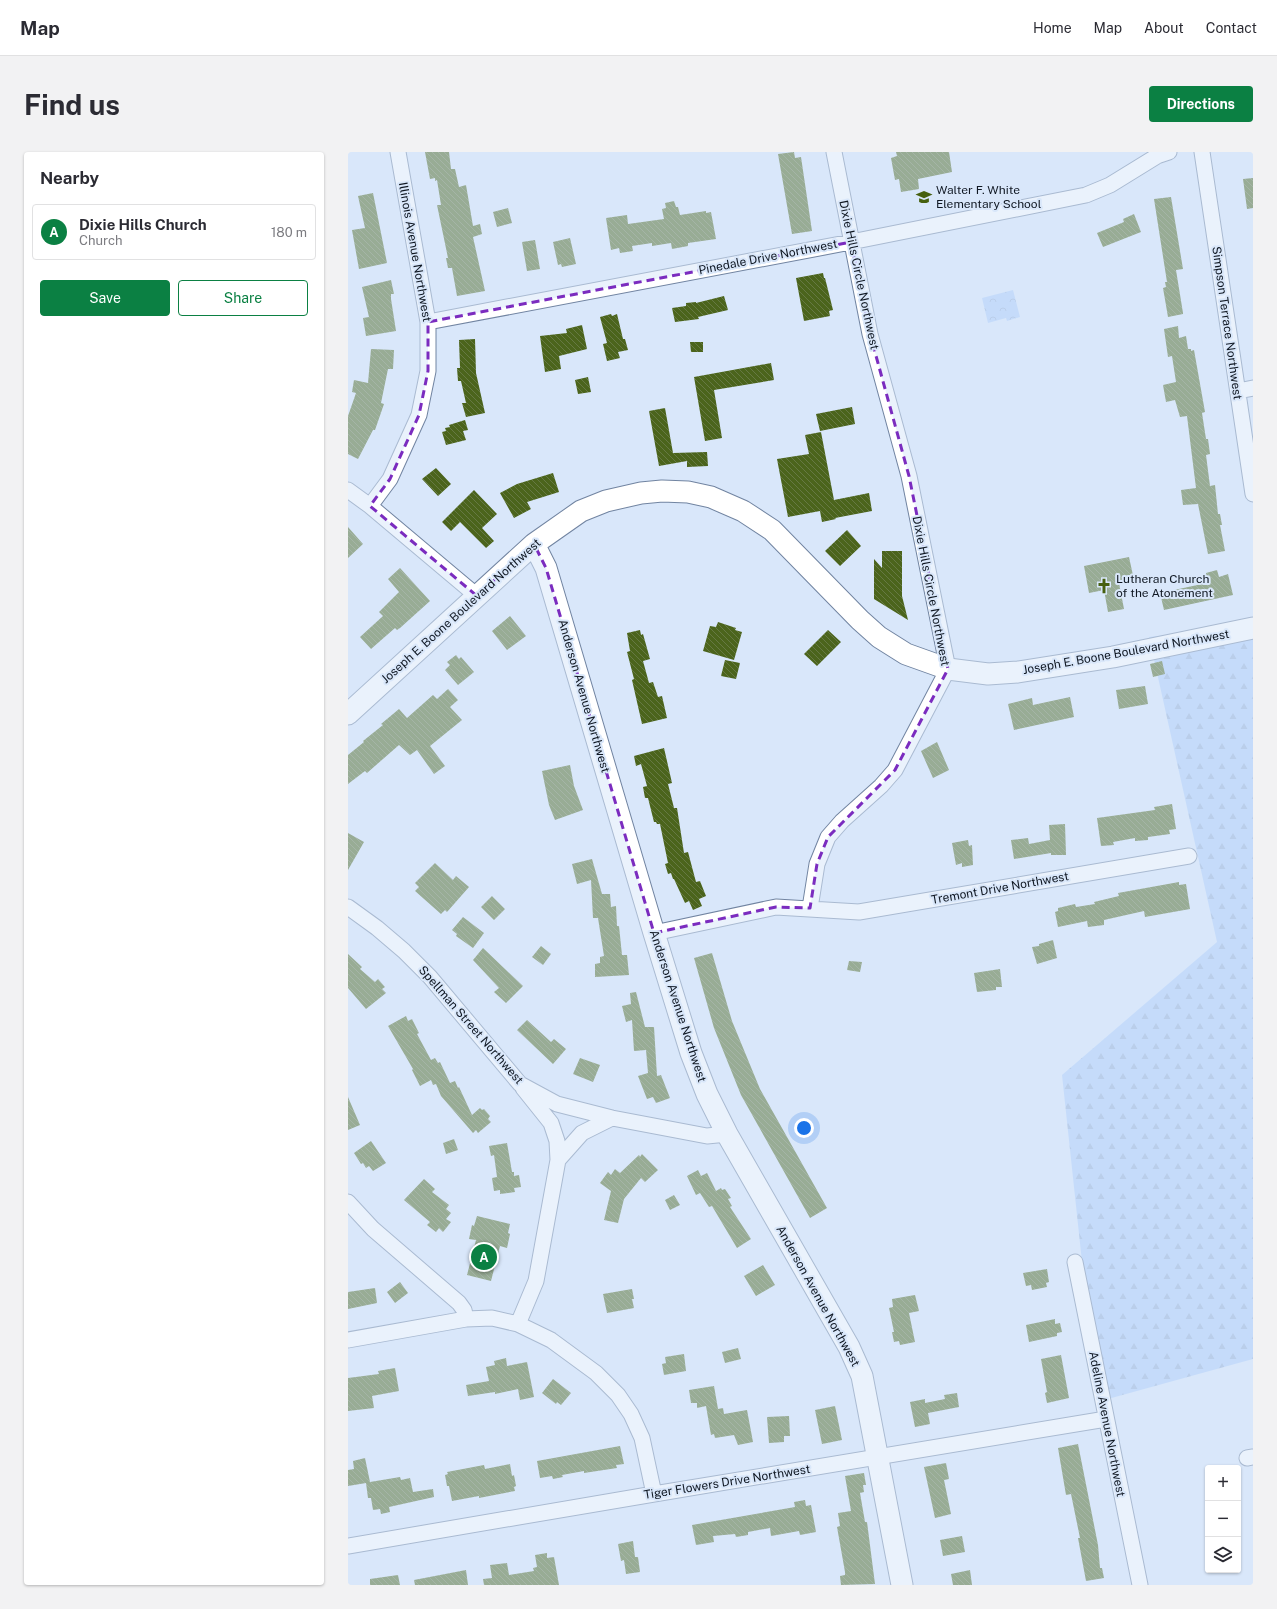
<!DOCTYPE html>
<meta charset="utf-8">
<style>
:root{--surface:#fff;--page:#f2f2f3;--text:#2b2b33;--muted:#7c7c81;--line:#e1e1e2;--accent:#0b8043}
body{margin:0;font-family:"Public Sans",sans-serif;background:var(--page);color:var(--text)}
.controls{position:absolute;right:12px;bottom:12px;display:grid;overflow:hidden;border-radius:4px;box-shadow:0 1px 3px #0004}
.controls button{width:36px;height:36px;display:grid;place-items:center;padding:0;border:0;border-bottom:1px solid var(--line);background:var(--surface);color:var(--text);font:20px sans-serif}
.you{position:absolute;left:456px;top:976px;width:14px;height:14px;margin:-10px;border:3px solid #fff;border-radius:50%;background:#1a73e8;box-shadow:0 0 0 6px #1a73e833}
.badge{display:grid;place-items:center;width:26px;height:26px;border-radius:50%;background:var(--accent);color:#fff;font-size:13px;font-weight:700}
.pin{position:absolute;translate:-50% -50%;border:2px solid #fff;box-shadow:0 1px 4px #0006}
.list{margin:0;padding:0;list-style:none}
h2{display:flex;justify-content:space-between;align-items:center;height:52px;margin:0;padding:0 16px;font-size:17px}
h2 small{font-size:13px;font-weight:400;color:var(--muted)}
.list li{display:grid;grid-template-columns:26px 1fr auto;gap:12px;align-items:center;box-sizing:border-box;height:56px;margin:0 8px 8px;padding:0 8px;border:1px solid var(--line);border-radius:4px}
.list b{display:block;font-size:15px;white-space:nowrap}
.list p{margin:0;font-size:13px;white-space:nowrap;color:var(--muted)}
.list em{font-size:13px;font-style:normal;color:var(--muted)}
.actions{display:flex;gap:8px;padding:12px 16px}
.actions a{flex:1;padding:9px 0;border:1px solid var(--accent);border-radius:4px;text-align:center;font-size:14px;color:var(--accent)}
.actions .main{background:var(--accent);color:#fff}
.icon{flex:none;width:22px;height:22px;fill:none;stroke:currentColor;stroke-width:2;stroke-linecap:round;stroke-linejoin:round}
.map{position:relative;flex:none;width:905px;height:1433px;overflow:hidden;border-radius:4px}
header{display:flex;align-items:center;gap:24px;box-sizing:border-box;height:56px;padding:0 20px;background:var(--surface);border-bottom:1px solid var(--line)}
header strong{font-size:19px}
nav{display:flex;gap:22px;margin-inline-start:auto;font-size:14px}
.intro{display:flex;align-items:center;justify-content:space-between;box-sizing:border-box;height:96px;padding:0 24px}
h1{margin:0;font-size:28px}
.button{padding:10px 18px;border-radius:4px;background:var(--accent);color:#fff;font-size:14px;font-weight:700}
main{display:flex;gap:24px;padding:0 24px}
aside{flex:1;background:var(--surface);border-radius:4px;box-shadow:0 1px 3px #0004}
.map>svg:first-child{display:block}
</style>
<header>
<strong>Map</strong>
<nav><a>Home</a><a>Map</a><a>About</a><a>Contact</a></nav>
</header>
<div class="intro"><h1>Find us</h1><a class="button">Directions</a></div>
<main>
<aside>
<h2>Nearby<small></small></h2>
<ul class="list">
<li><span class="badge">A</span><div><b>Dixie Hills Church</b><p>Church</p></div><em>180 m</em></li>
</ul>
<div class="actions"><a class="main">Save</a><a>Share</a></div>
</aside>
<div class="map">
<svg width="905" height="1433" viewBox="0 0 905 1433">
<defs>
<pattern id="forest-firs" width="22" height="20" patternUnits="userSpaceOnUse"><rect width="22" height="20" fill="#aecdfb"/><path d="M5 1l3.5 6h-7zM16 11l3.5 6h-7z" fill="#94afd7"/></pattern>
<pattern id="park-crowns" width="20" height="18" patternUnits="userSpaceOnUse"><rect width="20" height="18" fill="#aecdfb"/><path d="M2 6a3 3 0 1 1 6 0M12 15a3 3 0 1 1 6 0" fill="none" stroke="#94afd7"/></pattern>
<pattern id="building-back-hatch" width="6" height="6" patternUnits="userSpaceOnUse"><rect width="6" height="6" fill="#4b641c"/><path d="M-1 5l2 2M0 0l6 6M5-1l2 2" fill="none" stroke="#667944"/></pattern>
</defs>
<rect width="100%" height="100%" fill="#d9e7fa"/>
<path fill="url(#forest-firs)" d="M 905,473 L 905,1207 L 749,1250 L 714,923 L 869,790 L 801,485 Z"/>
<path fill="url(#park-crowns)" d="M 665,138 L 672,165 L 659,169 L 658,166 L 640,171 L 634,146 Z"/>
<path fill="url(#building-back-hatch)" d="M 77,0 L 101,0 L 103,17 L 107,17 L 111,35 L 118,33 L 125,74 L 132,72 L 134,82 L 125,85 L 137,139 L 109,144 L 104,116 L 100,116 L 98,106 L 100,106 L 89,53 L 93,53 L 89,28 L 87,29 L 87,26 L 82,27 Z
M 446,0 L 447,6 L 453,5 L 464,79 L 444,82 L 430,2 Z
M 548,0 L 601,0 L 604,20 L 570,27 L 571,37 L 553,40 L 551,27 L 547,28 L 543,6 L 549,4 Z
M 905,26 L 905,56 L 899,57 L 895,27 Z
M 25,41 L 39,111 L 11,117 L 4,78 L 17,76 L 10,44 Z
M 823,45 L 835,117 L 828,118 L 835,161 L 835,162 L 820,165 L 815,136 L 818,135 L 817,130 L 819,130 L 806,47 Z
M 326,49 L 328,55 L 330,55 L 332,63 L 358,59 L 358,61 L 363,60 L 368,87 L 340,91 L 340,94 L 324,97 L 323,91 L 304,94 L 304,91 L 284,94 L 285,99 L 272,101 L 271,96 L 263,98 L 258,66 L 279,63 L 280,72 L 316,67 L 314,57 L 318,56 L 317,51 Z
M 160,56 L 164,71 L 149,75 L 145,60 Z
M 786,62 L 793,80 L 755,95 L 749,81 L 776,70 L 775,67 Z
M 222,86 L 228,112 L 214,115 L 213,112 L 210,113 L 205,90 Z
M 187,88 L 192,117 L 179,119 L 174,90 Z
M 475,121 L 476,126 L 477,126 L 485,158 L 481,159 L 482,164 L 456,169 L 448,126 Z
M 43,128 L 46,142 L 43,142 L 43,147 L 48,179 L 18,184 L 15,166 L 21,165 L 14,135 Z
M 376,144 L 380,158 L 350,165 L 351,167 L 327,170 L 324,156 L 338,154 L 338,151 L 348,150 L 348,151 Z
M 263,162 L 264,164 L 269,162 L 275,187 L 277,187 L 280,198 L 270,200 L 272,206 L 259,209 L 255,192 L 259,191 L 252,165 Z
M 234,173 L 239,197 L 211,204 L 213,217 L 197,220 L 192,184 L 219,181 L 218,177 Z
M 830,174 L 831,186 L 838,184 L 840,197 L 843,197 L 843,199 L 846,198 L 857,260 L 854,261 L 858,287 L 860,287 L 862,302 L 858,303 L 862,334 L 867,333 L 870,362 L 872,362 L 874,373 L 872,373 L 877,399 L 860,402 L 850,352 L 835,353 L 833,338 L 848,336 L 839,264 L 832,265 L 827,248 L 818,250 L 815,233 L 828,230 L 824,204 L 820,205 L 816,177 Z
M 127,187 L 128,221 L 137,261 L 118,265 L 114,251 L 118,251 L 113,229 L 110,229 L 109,216 L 112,216 L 111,188 Z
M 342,190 L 355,190 L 355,200 L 343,200 Z
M 23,197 L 46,198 L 45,217 L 40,217 L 33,251 L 36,252 L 27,278 L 25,278 L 10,307 L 0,302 L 0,264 L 8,241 L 4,240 L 6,228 L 20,231 Z
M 423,211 L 426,228 L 366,238 L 374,286 L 357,289 L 346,225 Z
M 240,225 L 243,240 L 230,242 L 227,228 Z
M 504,255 L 507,272 L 472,279 L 468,262 Z
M 317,256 L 325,301 L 359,300 L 360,314 L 339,315 L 339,309 L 311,314 L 301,259 Z
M 117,268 L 120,278 L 115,279 L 118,288 L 98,293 L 94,280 L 98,279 L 97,276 L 102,275 L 101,273 Z
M 473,280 L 486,348 L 521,341 L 524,359 L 487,366 L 488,367 L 474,370 L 472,359 L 440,365 L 429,307 L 461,302 L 457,283 Z
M 88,316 L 103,332 L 90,344 L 74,327 Z
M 205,321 L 211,340 L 179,350 L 183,357 L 166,366 L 152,341 L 169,332 Z
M 126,338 L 149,362 L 134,376 L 146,389 L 138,396 L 112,370 L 103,379 L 94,370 Z
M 0,375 L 15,392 L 0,406 Z
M 499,378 L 513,394 L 492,414 L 477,399 Z
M 534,399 L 554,399 L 554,444 L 560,468 L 526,447 L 526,407 L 534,416 Z
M 781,405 L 786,428 L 771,431 L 776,457 L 760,460 L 756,438 L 741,441 L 736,414 Z
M 52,416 L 82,449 L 52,476 L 49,478 L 47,476 L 23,497 L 12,485 L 35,464 L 31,460 L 51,440 L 40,427 Z
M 869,418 L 871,425 L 880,422 L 885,443 L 816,458 L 812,441 L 854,432 L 852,425 L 858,424 L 858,421 Z
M 162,464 L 178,484 L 159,498 L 144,479 Z
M 370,470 L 388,476 L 387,478 L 394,480 L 386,508 L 355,499 L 362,474 L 368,475 Z
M 292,478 L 293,483 L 295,482 L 302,507 L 295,509 L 301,531 L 305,530 L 310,545 L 314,544 L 319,566 L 294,572 L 284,528 L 286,527 L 279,500 L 282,499 L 279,481 Z
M 480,478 L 493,490 L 469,514 L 456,502 Z
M 108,503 L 111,507 L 113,505 L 126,520 L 110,533 L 97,518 L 102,513 L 99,510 Z
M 377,508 L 392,511 L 388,527 L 373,524 Z
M 814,509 L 817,522 L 805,525 L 802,512 Z
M 797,534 L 800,552 L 771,557 L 768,538 Z
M 100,537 L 110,548 L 102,555 L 114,568 L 82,594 L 97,614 L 86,622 L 69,598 L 62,603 L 51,593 L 19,621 L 17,619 L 0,632 L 0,603 L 16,590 L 15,589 L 35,573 L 33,572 L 51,557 L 59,566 L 85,543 L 89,547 Z
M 722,545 L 726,565 L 666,578 L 660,552 L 684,546 L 685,553 Z
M 589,590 L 601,618 L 585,626 L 573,599 Z
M 316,596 L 324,631 L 320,632 L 326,656 L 329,656 L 336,701 L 340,700 L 348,730 L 352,729 L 358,744 L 351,747 L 354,754 L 345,758 L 341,749 L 337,751 L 326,727 L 325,727 L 323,721 L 320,722 L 317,712 L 320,711 L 312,672 L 309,672 L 308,670 L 306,670 L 300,646 L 297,646 L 295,635 L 299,634 L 293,612 L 288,614 L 286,604 Z
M 222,613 L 226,634 L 235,658 L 207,668 L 201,653 L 194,619 Z
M 824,652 L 828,677 L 821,678 L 822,682 L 800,685 L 800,688 L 787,689 L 787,686 L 765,690 L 766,693 L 753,694 L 749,666 L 807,658 L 806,655 Z
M 717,672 L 718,703 L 703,703 L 703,701 L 666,707 L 663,688 L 680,686 L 681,692 L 702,688 L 701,673 Z
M 0,681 L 16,690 L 0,718 Z
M 620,688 L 621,694 L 624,693 L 625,713 L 614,715 L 614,711 L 608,713 L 604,691 Z
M 244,707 L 254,742 L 262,742 L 263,755 L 268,754 L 269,774 L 271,774 L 274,803 L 279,803 L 281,823 L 247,825 L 247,812 L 252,811 L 252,805 L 256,804 L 250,766 L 245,766 L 243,728 L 229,732 L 224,712 Z
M 87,711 L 105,728 L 108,724 L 121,735 L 99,760 L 97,758 L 93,762 L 67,739 L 71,735 L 67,731 Z
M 831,730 L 831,733 L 838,732 L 842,757 L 797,765 L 796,759 L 756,768 L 756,773 L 740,775 L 739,769 L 710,775 L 707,760 L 710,759 L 710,756 L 727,752 L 728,755 L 747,752 L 746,750 L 771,744 L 770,741 Z
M 144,744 L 157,757 L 146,768 L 133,755 Z
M 115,765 L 136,781 L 125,796 L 108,784 L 109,782 L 104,778 Z
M 705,788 L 709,806 L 689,812 L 684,795 L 691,794 L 691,792 Z
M 193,794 L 203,802 L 195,813 L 184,805 Z
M 135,796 L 175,834 L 158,851 L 146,840 L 151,836 L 125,808 Z
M 364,801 L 384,869 L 412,937 L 479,1056 L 462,1066 L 393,943 L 366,876 L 346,806 Z
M 0,802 L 14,815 L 12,817 L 27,830 L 30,827 L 37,835 L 34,837 L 38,841 L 18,857 L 0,836 Z
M 501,809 L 514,810 L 512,820 L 499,818 Z
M 652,817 L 654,835 L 648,835 L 648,838 L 629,840 L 626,821 Z
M 288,840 L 297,875 L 306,875 L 309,924 L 313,923 L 322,946 L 308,951 L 305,945 L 299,947 L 290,924 L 300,921 L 298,898 L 286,899 L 284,868 L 278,870 L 274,854 L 283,852 L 282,841 Z
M 58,864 L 60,869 L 64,867 L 71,881 L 69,882 L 83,908 L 87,906 L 90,911 L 92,910 L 102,931 L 107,929 L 110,936 L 111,935 L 124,963 L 132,956 L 134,958 L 136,957 L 142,964 L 140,967 L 143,970 L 130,981 L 128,978 L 125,981 L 93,944 L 88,932 L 85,933 L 83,928 L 72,934 L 64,918 L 65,917 L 40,874 Z
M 179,868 L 203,890 L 206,887 L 218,897 L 205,912 L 169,878 Z
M 232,906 L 252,913 L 245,930 L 225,922 Z
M 0,945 L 12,973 L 0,978 Z
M 106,987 L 110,998 L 98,1002 L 95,991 Z
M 23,989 L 38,1011 L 25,1019 L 21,1014 L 18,1016 L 15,1011 L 13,1012 L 6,1001 Z
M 159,991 L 164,1020 L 166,1020 L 166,1024 L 171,1023 L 173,1035 L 166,1036 L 167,1040 L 152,1042 L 152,1038 L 146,1039 L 144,1026 L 149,1025 L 146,1003 L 143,1004 L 141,994 Z
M 294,1002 L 310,1018 L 297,1030 L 293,1026 L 276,1047 L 270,1071 L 256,1068 L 263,1039 L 252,1031 L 260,1020 L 263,1023 L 267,1017 L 272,1021 L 291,1003 L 292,1005 Z
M 350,1018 L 353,1024 L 359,1021 L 368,1039 L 373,1036 L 374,1038 L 377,1037 L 383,1046 L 380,1047 L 384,1054 L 382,1055 L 403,1087 L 389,1096 L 364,1054 L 361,1055 L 352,1041 L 348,1043 L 339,1024 Z
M 76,1027 L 87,1037 L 84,1040 L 101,1053 L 98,1057 L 103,1061 L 98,1067 L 103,1070 L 95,1080 L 91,1076 L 88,1080 L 79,1073 L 82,1070 L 56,1048 Z
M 326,1043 L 332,1053 L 322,1058 L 317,1048 Z
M 129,1064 L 162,1072 L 160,1081 L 162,1082 L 159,1096 L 152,1094 L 143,1129 L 119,1123 L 128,1088 L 121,1087 L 124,1073 L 126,1074 Z
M 415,1113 L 427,1133 L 408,1144 L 396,1124 Z
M 699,1117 L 701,1130 L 698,1131 L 699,1135 L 684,1138 L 683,1133 L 678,1134 L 675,1121 Z
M 52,1130 L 60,1141 L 47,1151 L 39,1140 Z
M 27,1136 L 29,1151 L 0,1157 L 0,1140 Z
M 284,1137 L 286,1147 L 284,1147 L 286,1156 L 259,1161 L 255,1142 Z
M 567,1143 L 571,1159 L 561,1161 L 567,1190 L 552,1193 L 551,1189 L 546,1190 L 544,1180 L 546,1180 L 541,1156 L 545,1155 L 544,1147 Z
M 707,1167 L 707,1172 L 712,1171 L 714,1180 L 709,1181 L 709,1184 L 681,1190 L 678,1173 Z
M 390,1196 L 393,1207 L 377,1211 L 374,1200 Z
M 336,1202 L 338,1219 L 316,1223 L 314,1212 L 318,1211 L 317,1205 Z
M 713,1203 L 721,1246 L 699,1251 L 697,1241 L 699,1240 L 693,1207 Z
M 158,1206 L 159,1214 L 179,1210 L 186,1245 L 172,1248 L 170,1237 L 147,1242 L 147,1240 L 120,1244 L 118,1233 L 141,1229 L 138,1215 L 147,1213 L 146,1209 Z
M 47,1216 L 51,1239 L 24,1244 L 26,1256 L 0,1259 L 0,1226 L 31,1222 L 30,1219 Z
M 205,1227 L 223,1241 L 213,1253 L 209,1250 L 208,1252 L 194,1241 Z
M 366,1234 L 370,1257 L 375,1256 L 376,1262 L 399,1258 L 405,1290 L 390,1293 L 386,1283 L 367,1286 L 366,1282 L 363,1283 L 358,1254 L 349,1256 L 349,1251 L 343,1251 L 341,1238 Z
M 609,1241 L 611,1255 L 580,1261 L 582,1272 L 567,1275 L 562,1250 L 577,1247 L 577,1251 L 597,1247 L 596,1243 Z
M 487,1254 L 494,1288 L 474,1292 L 467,1258 Z
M 441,1264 L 442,1284 L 436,1284 L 436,1290 L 421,1291 L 419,1265 Z
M 730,1292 L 750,1393 L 752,1416 L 754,1416 L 756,1426 L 738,1429 L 730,1386 L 732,1386 L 723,1342 L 718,1343 L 710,1296 Z
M 272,1294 L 276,1312 L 268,1313 L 269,1316 L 236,1321 L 236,1319 L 214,1323 L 215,1325 L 205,1327 L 204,1324 L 192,1326 L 189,1309 Z
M 17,1306 L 22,1330 L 52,1325 L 53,1328 L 62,1326 L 65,1340 L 85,1337 L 86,1345 L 41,1355 L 42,1360 L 33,1362 L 32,1357 L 25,1358 L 23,1346 L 20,1346 L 18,1331 L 0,1334 L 0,1318 L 6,1317 L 5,1309 Z
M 598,1311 L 601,1327 L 596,1328 L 603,1362 L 587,1366 L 576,1315 Z
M 162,1312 L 164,1324 L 166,1323 L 168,1334 L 166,1335 L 167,1339 L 131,1346 L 131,1344 L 104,1349 L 101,1334 L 99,1334 L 97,1323 L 100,1322 L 99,1320 L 136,1313 L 137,1317 Z
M 516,1321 L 518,1333 L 515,1333 L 516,1340 L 512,1341 L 517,1370 L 519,1370 L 527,1432 L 493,1433 L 492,1424 L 497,1423 L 497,1420 L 489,1375 L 492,1374 L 490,1361 L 503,1359 L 497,1324 Z
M 457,1348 L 458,1354 L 463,1353 L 468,1380 L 452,1383 L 451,1379 L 423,1384 L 422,1376 L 400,1380 L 400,1383 L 388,1385 L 387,1382 L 365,1384 L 366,1390 L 348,1393 L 344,1373 L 447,1355 L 446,1350 Z
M 614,1384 L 617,1400 L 595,1404 L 592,1388 Z
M 285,1389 L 287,1405 L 290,1405 L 292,1420 L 278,1422 L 276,1408 L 273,1409 L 270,1392 Z
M 199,1401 L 199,1406 L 206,1405 L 211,1433 L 136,1433 L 135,1427 L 144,1426 L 142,1413 L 159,1411 L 161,1423 L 186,1419 L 185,1416 L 189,1415 L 187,1403 Z
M 118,1418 L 120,1433 L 67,1433 L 66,1428 Z
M 622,1418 L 624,1433 L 605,1433 L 603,1422 Z
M 50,1423 L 52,1433 L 22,1433 L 22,1427 Z"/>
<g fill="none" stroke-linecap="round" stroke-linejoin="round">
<defs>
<path id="street" d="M 854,0 L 905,342
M 80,170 L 503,90 L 738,43 L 762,33 L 809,4 L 821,0
M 890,239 L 905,236
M 0,338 L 22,354 L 129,444
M 22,354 L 42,327 L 71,263 L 80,219 L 80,170 L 50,0
M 0,755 L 29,776 L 56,799 L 82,825 L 172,932 L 209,952 L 264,966 L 359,984 L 379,982
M 462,756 L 469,712 L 480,685 L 494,669 L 533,634 L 547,618 L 600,517 L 561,324 L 522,182 L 486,0
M 306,781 L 428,755 L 511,760 L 841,704
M 210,1008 L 234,981 L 264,966
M 0,1050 L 25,1077 L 111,1151 L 116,1158 L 118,1167
M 727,1110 L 792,1433
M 170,1172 L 188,1129 L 210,1008 L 209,989 L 203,971 L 175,936
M 0,1188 L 118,1167 L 144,1166 L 170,1172 L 203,1188 L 248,1221 L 270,1243 L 283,1262 L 294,1286 L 306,1342
M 899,1306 L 905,1305
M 0,1394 L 306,1342 L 758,1267"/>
<path id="secondary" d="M 186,392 L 198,416 L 306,781 L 343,901 L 359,942 L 379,982 L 501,1195 L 514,1224 L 554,1433
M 0,562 L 186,392 L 233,359 L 258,349 L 293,341 L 314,339 L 340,340 L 363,345 L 395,359 L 424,378 L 512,468 L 531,485 L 558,502 L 600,517 L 640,522 L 670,520 L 765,505 L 905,476"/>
</defs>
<use href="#street" stroke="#7184a1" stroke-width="17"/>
<use href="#secondary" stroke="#7184a1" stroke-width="23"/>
<use href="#street" stroke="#fff" stroke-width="15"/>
<use href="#secondary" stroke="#fff" stroke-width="21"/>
</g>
<path d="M0 0H905V1433H0ZM 503,90 L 522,182 L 561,324 L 600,517 L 547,618 L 480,685 L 469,712 L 462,756 L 428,755 L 306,781 L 198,416 L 186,392 L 129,444 L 22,354 L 42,327 L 71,263 L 80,219 L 80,170 Z" fill="#d9e7fa" fill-opacity=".55" fill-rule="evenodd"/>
<path fill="none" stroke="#7b2cbf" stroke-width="3" stroke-dasharray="8 5" stroke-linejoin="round" d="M 503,90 L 522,182 L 561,324 L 600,517 L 547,618 L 480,685 L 469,712 L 462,756 L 428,755 L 306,781 L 198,416 L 186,392 L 129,444 L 22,354 L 42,327 L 71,263 L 80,219 L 80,170 Z"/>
<defs>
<symbol id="school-bare" viewBox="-9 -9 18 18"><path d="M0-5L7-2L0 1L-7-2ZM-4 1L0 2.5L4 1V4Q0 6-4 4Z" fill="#46600f" stroke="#d9e7fa" stroke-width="2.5" paint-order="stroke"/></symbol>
<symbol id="church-bare" viewBox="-9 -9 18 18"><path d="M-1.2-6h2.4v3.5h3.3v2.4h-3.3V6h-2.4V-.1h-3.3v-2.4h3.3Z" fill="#46600f" stroke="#d9e7fa" stroke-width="2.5" paint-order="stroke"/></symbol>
</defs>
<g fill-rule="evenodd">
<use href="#school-bare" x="565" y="34" width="22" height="22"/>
<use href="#church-bare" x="745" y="423" width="22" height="22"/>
</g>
<g text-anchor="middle" stroke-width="4" stroke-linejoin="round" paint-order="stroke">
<g font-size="12" fill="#0f1722" stroke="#d9e7fa" text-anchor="start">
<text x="588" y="42">Walter F. White<tspan x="588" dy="14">Elementary School</tspan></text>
<text x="768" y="431">Lutheran Church<tspan x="768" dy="14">of the Atonement</tspan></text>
</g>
<g font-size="12" fill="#0f1722" stroke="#d9e7fa">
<text transform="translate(67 100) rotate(80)" y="4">Illinois Avenue Northwest</text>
<text transform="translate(420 105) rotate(-11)" y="4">Pinedale Drive Northwest</text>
<text transform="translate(511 123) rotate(78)" y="4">Dixie Hills Circle Northwest</text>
<text transform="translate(879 171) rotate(82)" y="4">Simpson Terrace Northwest</text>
<text transform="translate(583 439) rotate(79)" y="4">Dixie Hills Circle Northwest</text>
<text transform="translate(113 459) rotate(-42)" y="4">Joseph E. Boone Boulevard Northwest</text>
<text transform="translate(778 500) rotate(-10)" y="4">Joseph E. Boone Boulevard Northwest</text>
<text transform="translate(236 544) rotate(74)" y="4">Anderson Avenue Northwest</text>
<text transform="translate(652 736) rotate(-10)" y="4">Tremont Drive Northwest</text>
<text transform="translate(330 854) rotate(72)" y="4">Anderson Avenue Northwest</text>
<text transform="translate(123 873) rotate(49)" y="4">Spellman Street Northwest</text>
<text transform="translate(470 1144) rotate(61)" y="4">Anderson Avenue Northwest</text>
<text transform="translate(759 1272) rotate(79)" y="4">Adeline Avenue Northwest</text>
<text transform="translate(379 1330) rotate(-9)" y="4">Tiger Flowers Drive Northwest</text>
</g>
</g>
</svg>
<div class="controls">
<button>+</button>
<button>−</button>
<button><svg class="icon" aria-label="layers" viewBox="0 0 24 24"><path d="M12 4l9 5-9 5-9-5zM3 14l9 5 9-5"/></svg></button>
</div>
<div class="you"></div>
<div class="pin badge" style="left:136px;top:1105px">A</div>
</div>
</main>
